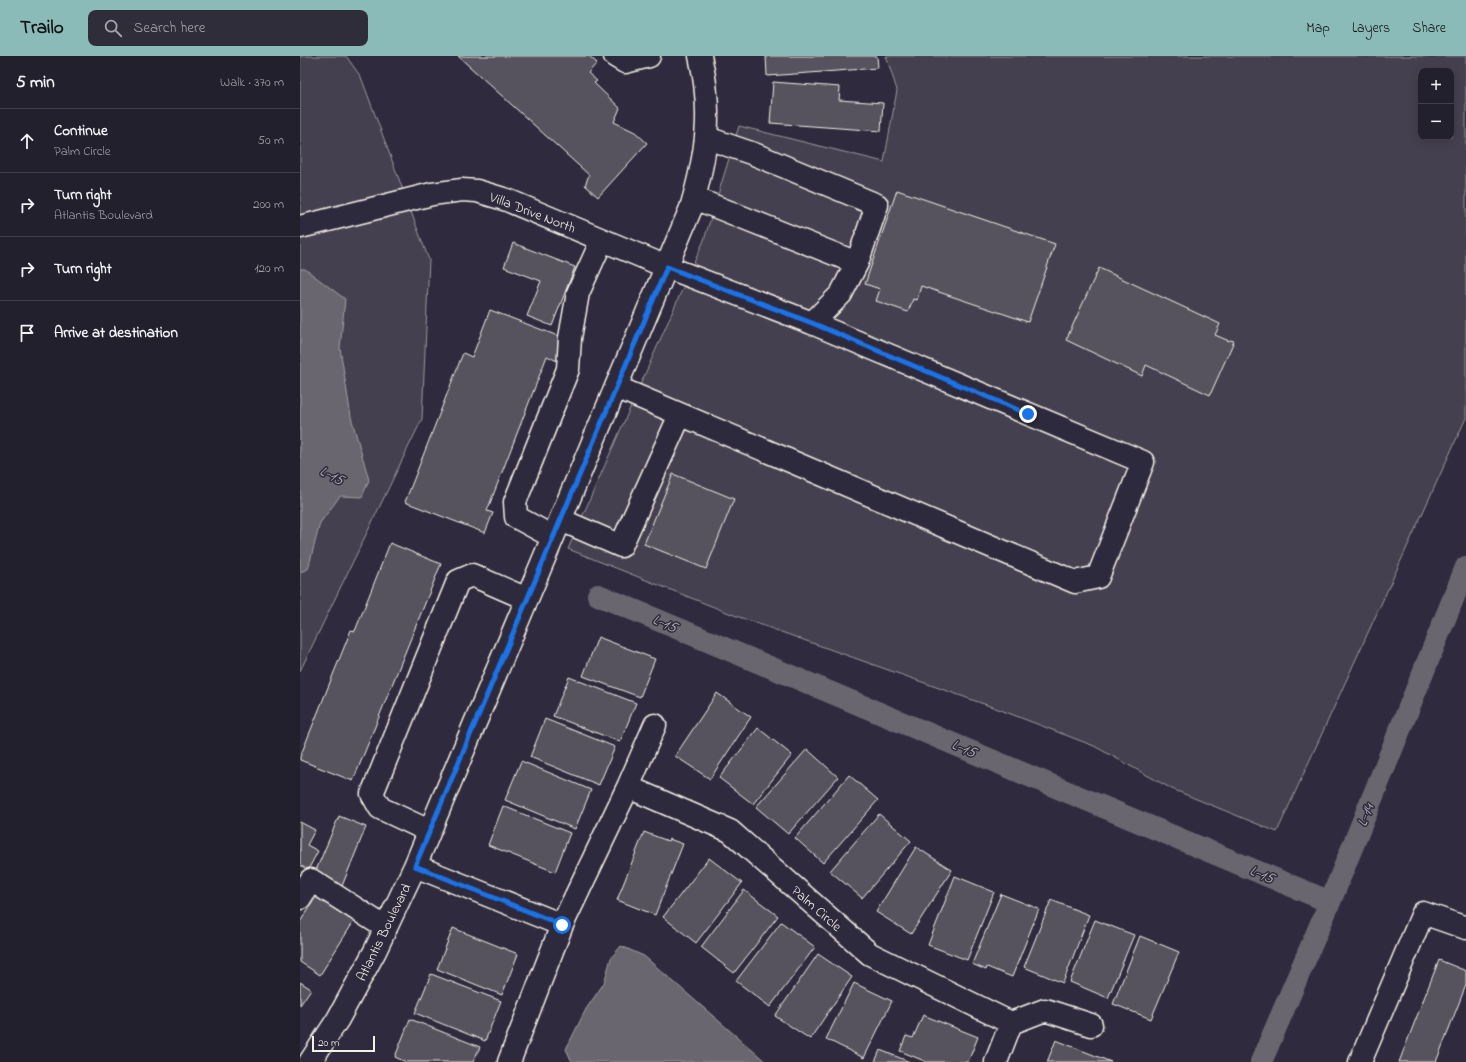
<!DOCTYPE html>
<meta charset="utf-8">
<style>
:root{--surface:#23202e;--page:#2f2d3a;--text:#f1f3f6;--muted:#a3a3aa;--line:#403e4a;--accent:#8bbbb9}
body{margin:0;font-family:"Indie Flower",sans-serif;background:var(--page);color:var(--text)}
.controls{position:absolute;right:12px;top:12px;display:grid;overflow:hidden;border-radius:8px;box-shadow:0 2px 10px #0003}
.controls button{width:36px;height:36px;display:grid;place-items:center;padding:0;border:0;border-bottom:1px solid var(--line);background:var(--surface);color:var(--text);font:20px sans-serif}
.scale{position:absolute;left:12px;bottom:10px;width:63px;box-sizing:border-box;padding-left:4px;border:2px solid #f4f1e8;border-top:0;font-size:11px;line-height:14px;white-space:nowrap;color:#f4f1e8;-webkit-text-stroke:3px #2f2a3d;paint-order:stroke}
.stop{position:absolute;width:12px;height:12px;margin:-9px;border:3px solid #1a73e8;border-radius:50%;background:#fff}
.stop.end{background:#1a73e8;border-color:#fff;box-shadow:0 1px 4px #0008}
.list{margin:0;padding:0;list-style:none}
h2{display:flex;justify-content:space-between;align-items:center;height:52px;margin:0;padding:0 16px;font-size:17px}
h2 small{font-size:13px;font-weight:400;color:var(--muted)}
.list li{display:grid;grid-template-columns:26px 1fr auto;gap:12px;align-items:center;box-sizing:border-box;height:64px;padding:0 16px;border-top:1px solid var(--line)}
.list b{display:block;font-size:15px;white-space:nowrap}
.list p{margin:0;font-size:13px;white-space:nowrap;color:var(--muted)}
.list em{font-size:13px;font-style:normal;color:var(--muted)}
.icon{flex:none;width:22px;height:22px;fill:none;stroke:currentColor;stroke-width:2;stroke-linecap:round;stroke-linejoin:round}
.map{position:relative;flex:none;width:1166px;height:1006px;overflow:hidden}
header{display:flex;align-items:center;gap:24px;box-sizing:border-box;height:56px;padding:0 20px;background:var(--accent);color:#111}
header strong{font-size:19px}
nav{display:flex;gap:22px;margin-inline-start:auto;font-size:14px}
.search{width:280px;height:36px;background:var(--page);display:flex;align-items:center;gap:10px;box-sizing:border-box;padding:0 14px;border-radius:8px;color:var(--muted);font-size:15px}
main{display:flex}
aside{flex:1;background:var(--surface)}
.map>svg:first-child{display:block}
</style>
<header>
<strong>Trailo</strong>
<div class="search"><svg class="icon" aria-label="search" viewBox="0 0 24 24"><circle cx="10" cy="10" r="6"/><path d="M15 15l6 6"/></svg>Search here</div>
<nav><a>Map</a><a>Layers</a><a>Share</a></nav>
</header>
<main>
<aside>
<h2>5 min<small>Walk · 370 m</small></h2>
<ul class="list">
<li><svg class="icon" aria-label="ahead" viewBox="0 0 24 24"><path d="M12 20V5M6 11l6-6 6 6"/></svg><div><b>Continue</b><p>Palm Circle</p></div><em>50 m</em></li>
<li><svg class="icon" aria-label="right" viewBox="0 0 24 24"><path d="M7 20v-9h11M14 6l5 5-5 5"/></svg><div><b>Turn right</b><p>Atlantis Boulevard</p></div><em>200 m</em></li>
<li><svg class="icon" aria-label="right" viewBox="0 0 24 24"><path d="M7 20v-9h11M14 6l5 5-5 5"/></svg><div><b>Turn right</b></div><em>120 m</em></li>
<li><svg class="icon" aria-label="arrive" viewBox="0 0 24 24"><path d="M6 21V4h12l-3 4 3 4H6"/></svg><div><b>Arrive at destination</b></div></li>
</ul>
</aside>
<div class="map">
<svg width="1166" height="1006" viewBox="0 0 1166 1006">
<rect width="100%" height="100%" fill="#2f2a3d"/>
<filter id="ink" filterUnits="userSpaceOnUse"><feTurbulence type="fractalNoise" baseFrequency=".025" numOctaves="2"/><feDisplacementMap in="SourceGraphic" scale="8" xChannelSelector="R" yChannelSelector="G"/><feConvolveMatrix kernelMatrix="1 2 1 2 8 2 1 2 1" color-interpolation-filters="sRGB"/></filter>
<g filter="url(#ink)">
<path fill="#454050" stroke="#9c989c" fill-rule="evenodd" d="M 0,0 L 46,0 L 61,21 L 129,204 L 122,363 L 0,615 Z
M 586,0 L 1166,0 L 1166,362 L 977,776 L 872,733 L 794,690 L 698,653 L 439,561 L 268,493 L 404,184 L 439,70 L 584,106 L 597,34 ZM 1121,15 L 1151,15 L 1151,81 L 1121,81 Z"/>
<path fill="#6a6670" stroke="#a19ea0" d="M 0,213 L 5,213 L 45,243 L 40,292 L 51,361 L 69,424 L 62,441 L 40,440 L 20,467 L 8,513 L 0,516 Z
M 321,890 L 344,900 L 466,1006 L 274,1006 L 271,1004 L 266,993 L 286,953 L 304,927 L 311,902 Z"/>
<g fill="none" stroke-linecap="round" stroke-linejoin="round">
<path stroke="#6a6670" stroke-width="22" d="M 298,539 L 1030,846
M 961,1006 L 1030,846 L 1166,511"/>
</g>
<path fill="#56525f" stroke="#f4f1e8" d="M 158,0 L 289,0 L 297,7 L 288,17 L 297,25 L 294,27 L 320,52 L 314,66 L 335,76 L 347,87 L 298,141 L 285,129 L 289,119 Z
M 466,0 L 577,0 L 578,12 L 467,20 Z
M 473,26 L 540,31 L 539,44 L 583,47 L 581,75 L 470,67 Z
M 597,134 L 755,188 L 728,266 L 621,230 L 617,244 L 613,243 L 608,256 L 576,245 L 580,233 L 565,228 Z
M 213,187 L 275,211 L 252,270 L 227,260 L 241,225 L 204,211 Z
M 799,212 L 920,268 L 915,279 L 929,285 L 930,284 L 934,285 L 910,339 L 846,309 L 842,320 L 766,284 Z
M 190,254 L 266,283 L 257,305 L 247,300 L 187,455 L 193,457 L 185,477 L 105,446 L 163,297 L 172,301 Z
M 373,418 L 434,443 L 406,513 L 344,488 Z
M 90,487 L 141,508 L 53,725 L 0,704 L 0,701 L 51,574 L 55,575 Z
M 298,581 L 355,603 L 340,641 L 283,620 Z
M 269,621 L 336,647 L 320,686 L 253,660 Z
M 417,637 L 451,661 L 410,723 L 375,700 Z
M 245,663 L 315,691 L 299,729 L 230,701 Z
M 458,672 L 492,699 L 453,748 L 419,722 Z
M 507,693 L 538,721 L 488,778 L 456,751 Z
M 221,705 L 291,734 L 275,773 L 205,744 Z
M 549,719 L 578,744 L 523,807 L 495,782 Z
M 203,750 L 270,777 L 255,816 L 188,789 Z
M 579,758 L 611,785 L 562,842 L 530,815 Z
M 39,760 L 66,771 L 42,830 L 14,819 Z
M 0,766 L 15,774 L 7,789 L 18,795 L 8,814 L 0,809 Z
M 344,776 L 368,785 L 369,783 L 383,788 L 355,859 L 317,844 Z
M 616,791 L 652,814 L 611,878 L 576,856 Z
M 409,802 L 442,827 L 396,887 L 363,861 Z
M 655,820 L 694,836 L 667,904 L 628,889 Z
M 444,834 L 478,860 L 434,917 L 401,891 Z
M 701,838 L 739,853 L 712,921 L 687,911 L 686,914 L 672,908 Z
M 16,841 L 54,865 L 20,919 L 0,906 L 0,866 Z
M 751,844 L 789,859 L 763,927 L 724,911 Z
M 795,864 L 834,879 L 808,942 L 770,926 Z
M 481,866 L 515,891 L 470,951 L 436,925 Z
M 153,872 L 218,898 L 202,939 L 137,913 Z
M 840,880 L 879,896 L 851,963 L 813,948 Z
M 518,898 L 552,921 L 510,983 L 475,960 Z
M 1139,904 L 1166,915 L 1166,929 L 1136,1006 L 1099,1006 Z
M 131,918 L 201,945 L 185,985 L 115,957 Z
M 0,926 L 11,933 L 0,949 Z
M 554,927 L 592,945 L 564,1002 L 526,983 Z
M 623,959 L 678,981 L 668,1006 L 627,1006 L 600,995 L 606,980 L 613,982 Z
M 110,963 L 180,991 L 173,1006 L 106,1006 L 95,1001 Z
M 756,984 L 811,1006 L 747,1006 Z
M 580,994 L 610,1006 L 575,1006 Z"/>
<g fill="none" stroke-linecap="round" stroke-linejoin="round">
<defs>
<path id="minor" d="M 315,0 L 325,6 L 349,0
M 394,142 L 557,207 L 577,149 L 454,98 L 407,82
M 0,171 L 132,138 L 162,134 L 177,135 L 207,144 L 367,211 L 512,267 L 541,238 L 557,207
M 316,331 L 775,526 L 798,521 L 843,406 L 512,267
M 261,464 L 321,490 L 380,359
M 253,481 L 216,461 L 215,446 L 268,313 L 270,282 L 278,237 L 302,184
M 328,731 L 430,775 L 570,898 L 711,967
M 129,775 L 80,752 L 72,738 L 158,525 L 172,519 L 227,543
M 115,810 L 262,869
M 0,842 L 11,824 L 86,872
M 10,1006 L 38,963 L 75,895 L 115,810 L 391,152 C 407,98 413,55 400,0
M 209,1006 L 262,869 L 328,731 L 355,669
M 696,1006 L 711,967 L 745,954 L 791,969
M 1060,1006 L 1123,857 L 1166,872"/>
</defs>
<use href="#minor" stroke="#f4f1e8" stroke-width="25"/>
<use href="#minor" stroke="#2f2a3d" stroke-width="22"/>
</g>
</g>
<g fill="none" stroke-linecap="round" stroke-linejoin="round" filter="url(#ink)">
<path stroke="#1a73e8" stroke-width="5" d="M 262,869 L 115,810 L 367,211 L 512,267 L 728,358"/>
</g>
<g text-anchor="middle" stroke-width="3" stroke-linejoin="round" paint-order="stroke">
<g font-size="14" fill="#f4f1e8" stroke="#2f2a3d">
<text transform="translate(233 156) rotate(21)" y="5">Villa Drive North</text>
<text transform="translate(517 852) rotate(41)" y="5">Palm Circle</text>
<text transform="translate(83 876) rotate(-64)" y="5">Atlantis Boulevard</text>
</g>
<g font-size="15" font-style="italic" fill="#b6b2b2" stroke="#2f2a3d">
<text transform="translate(32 419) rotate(27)" y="5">L-15</text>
<text transform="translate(365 567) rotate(23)" y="5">L-15</text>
<text transform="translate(664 692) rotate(23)" y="5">L-15</text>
<text transform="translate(1065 759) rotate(-68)" y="5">L-14</text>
<text transform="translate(962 818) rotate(23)" y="5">L-15</text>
</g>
</g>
</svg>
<div class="controls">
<button>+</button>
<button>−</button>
</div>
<div class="scale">20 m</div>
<div class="stop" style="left:262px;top:869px"></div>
<div class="stop end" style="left:728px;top:358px"></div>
</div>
</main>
